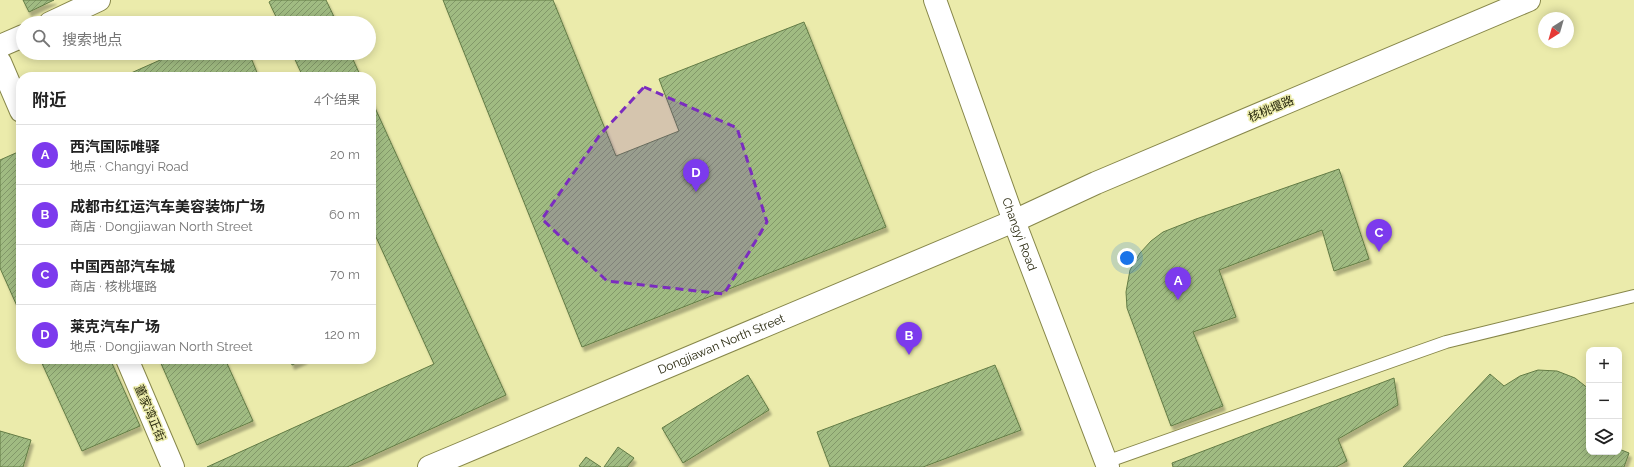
<!DOCTYPE html>
<html lang="zh">
<meta charset="utf-8">
<style>
:root{--surface:#fff;--page:#f2f2f2;--text:#222;--muted:#767676;--line:#e0e0e0;--accent:#7c3aed}
body{margin:0;font-family:Raleway,"Noto Sans SC",sans-serif;background:var(--page);color:var(--text)}
.controls{position:absolute;right:12px;bottom:12px;display:grid;overflow:hidden;border-radius:8px;box-shadow:0 2px 10px #0003}
.controls button{width:36px;height:36px;display:grid;place-items:center;padding:0;border:0;border-bottom:1px solid var(--line);background:var(--surface);color:var(--text);font:20px sans-serif}
.compass{position:absolute;left:1538px;top:12px;width:36px;height:36px;border-radius:50%;background:var(--surface);box-shadow:0 2px 10px #0003;rotate:217deg}
.you{position:absolute;left:1127px;top:258px;width:14px;height:14px;margin:-10px;border:3px solid #fff;border-radius:50%;background:#1a73e8;box-shadow:0 0 0 6px #1a73e833}
.badge{display:grid;place-items:center;width:26px;height:26px;border-radius:50%;background:var(--accent);color:#fff;font-size:13px;font-weight:700}
.pin{position:absolute;translate:-50% -33px;filter:drop-shadow(0 1px 2px #0008)}
.pin::after{content:'';position:absolute;top:21px;width:14px;height:12px;background:inherit;clip-path:polygon(0 0,100% 0,50% 100%)}
.list{margin:0;padding:0;list-style:none}
h2{display:flex;justify-content:space-between;align-items:center;height:52px;margin:0;padding:0 16px;font-size:17px}
h2 small{font-size:13px;font-weight:400;color:var(--muted)}
.list li{display:grid;grid-template-columns:26px 1fr auto;gap:12px;align-items:center;box-sizing:border-box;height:60px;padding:0 16px;border-top:1px solid var(--line)}
.list b{display:block;font-size:15px;white-space:nowrap}
.list p{margin:0;font-size:13px;white-space:nowrap;color:var(--muted)}
.list em{font-size:13px;font-style:normal;color:var(--muted)}
.icon{flex:none;width:22px;height:22px;fill:none;stroke:currentColor;stroke-width:2;stroke-linecap:round;stroke-linejoin:round}
.map{position:relative;flex:none;width:1634px;height:467px;overflow:hidden}
.search{position:absolute;background:var(--surface);box-shadow:0 2px 10px #0003;left:16px;top:16px;width:360px;height:44px;display:flex;align-items:center;gap:10px;box-sizing:border-box;padding:0 14px;border-radius:22px;color:var(--muted);font-size:15px}
.panel{position:absolute;background:var(--surface);box-shadow:0 2px 10px #0003;left:16px;top:72px;width:360px;height:292px;border-radius:16px}
.map>svg:first-child{display:block}
</style>
<div class="map">
<svg width="1634" height="467" viewBox="0 0 1634 467">
<defs>
<pattern id="building-hatch" width="6" height="6" patternUnits="userSpaceOnUse"><rect width="6" height="6" fill="#a0bb82"/><path d="M-1 1l2-2M0 6l6-6M5 7l2-2" fill="none" stroke="#829869"/></pattern>
<filter id="shadow"><feDropShadow dx="2.5" dy="4.5" stdDeviation="1" flood-color="#0004"/></filter>
</defs>
<rect width="100%" height="100%" fill="#ebebab"/>
<path fill="url(#building-hatch)" stroke="#637c45" filter="url(#shadow)" d="M 23,0 L 54,0 L 29,12 Z
M 272,0 L 326,0 L 337,23 L 279,23 L 269,2 Z
M 443,0 L 553,0 L 616,156 L 679,131 L 659,79 L 804,22 L 886,227 L 582,347 Z
M 176,53 L 249,53 L 258,75 L 255,77 L 122,77 Z
M 292,53 L 350,53 L 361,77 L 303,77 Z
M 371,99 L 506,395 L 347,467 L 207,467 L 434,364 L 371,226 Z
M 18,152 L 21,160 L 21,315 L 0,268 L 0,160 Z
M 1339,169 L 1369,259 L 1334,271 L 1322,230 L 1219,270 L 1236,317 L 1193,332 L 1223,406 L 1171,426 L 1127,308 L 1126,292 L 1130,270 L 1140,253 L 1151,241 L 1163,232 L 1196,219 Z
M 40,359 L 110,359 L 140,426 L 82,451 Z
M 159,359 L 225,359 L 253,421 L 197,445 Z
M 290,359 L 305,359 L 292,365 Z
M 995,365 L 1021,430 L 923,467 L 830,467 L 817,432 Z
M 1538,370 L 1557,371 L 1575,378 L 1589,389 L 1589,452 L 1619,452 L 1619,449 L 1629,453 L 1624,467 L 1403,467 L 1490,374 L 1504,386 L 1520,376 Z
M 748,375 L 769,410 L 683,463 L 662,428 Z
M 1394,378 L 1398,405 L 1338,439 L 1347,461 L 1336,467 L 1173,467 L 1172,463 Z
M 0,431 L 31,440 L 23,467 L 0,467 Z
M 618,447 L 634,458 L 627,467 L 604,467 Z
M 586,457 L 601,467 L 581,467 L 579,466 Z"/>
<g fill="none" stroke-linecap="round" stroke-linejoin="round">
<defs>
<path id="lane" d="M 1106,462 L 1446,342 L 1634,296"/>
<path id="street" d="M 50,23 L 99,0
M 0,46 L 23,36
M 0,62 L 21,111
M 127,359 L 173,467"/>
<g id="secondary">
<path id="s1" d="M 935,0 L 1014,221 L 1108,467"/>
<path id="s2" d="M 429,467 L 1014,221 L 1096,183 L 1529,0"/>
</g>
</defs>
<use href="#lane" stroke="#87874a" stroke-width="14"/>
<use href="#street" stroke="#87874a" stroke-width="24"/>
<use href="#secondary" stroke="#87874a" stroke-width="24"/>
<use href="#lane" stroke="#fff" stroke-width="12"/>
<use href="#street" stroke="#fff" stroke-width="22"/>
<use href="#secondary" stroke="#fff" stroke-width="22"/>
</g>
<path fill="#7b2cbf" fill-opacity="0.2" stroke="#7b2cbf" stroke-width="3" stroke-dasharray="8 5" stroke-linejoin="round" d="M 644,87 L 737,128 L 767,222 L 724,294 L 607,281 L 542,219 L 599,136 Z"/>
<g text-anchor="middle" stroke-width="3" stroke-linejoin="round" paint-order="stroke">
<g font-size="12" fill="#29290f" stroke="#ebebab">
<text transform="translate(1271 109) rotate(-23)" y="4">核桃堰路</text>
<text dy="4" stroke="none"><textPath href="#s1" startOffset="249">Changyi Road</textPath></text>
<text dy="4" stroke="none"><textPath href="#s2" startOffset="317">Dongjiawan North Street</textPath></text>
<text transform="translate(150 413) rotate(67)" y="4">董家湾正街</text>
</g>
</g>
</svg>
<div class="controls">
<button>+</button>
<button>−</button>
<button><svg class="icon" aria-label="layers" viewBox="0 0 24 24"><path d="M12 4l9 5-9 5-9-5zM3 14l9 5 9-5"/></svg></button>
</div>
<svg class="compass" viewBox="-18 -18 36 36"><path d="M0-13l5 13h-10z" fill="#e53935"/><path d="M0 13l5-13h-10z" fill="#767676"/></svg>
<div class="you"></div>
<div class="pin badge" style="left:1178px;top:300px">A</div>
<div class="pin badge" style="left:909px;top:355px">B</div>
<div class="pin badge" style="left:1379px;top:252px">C</div>
<div class="pin badge" style="left:696px;top:192px">D</div>
<div class="search"><svg class="icon" aria-label="search" viewBox="0 0 24 24"><circle cx="10" cy="10" r="6"/><path d="M15 15l6 6"/></svg>搜索地点</div>
<section class="panel">
<h2>附近<small>4个结果</small></h2>
<ul class="list">
<li><span class="badge">A</span><div><b>西汽国际唯驿</b><p>地点 · Changyi Road</p></div><em>20 m</em></li>
<li><span class="badge">B</span><div><b>成都市红运汽车美容装饰广场</b><p>商店 · Dongjiawan North Street</p></div><em>60 m</em></li>
<li><span class="badge">C</span><div><b>中国西部汽车城</b><p>商店 · 核桃堰路</p></div><em>70 m</em></li>
<li><span class="badge">D</span><div><b>莱克汽车广场</b><p>地点 · Dongjiawan North Street</p></div><em>120 m</em></li>
</ul>
</section>
</div>
